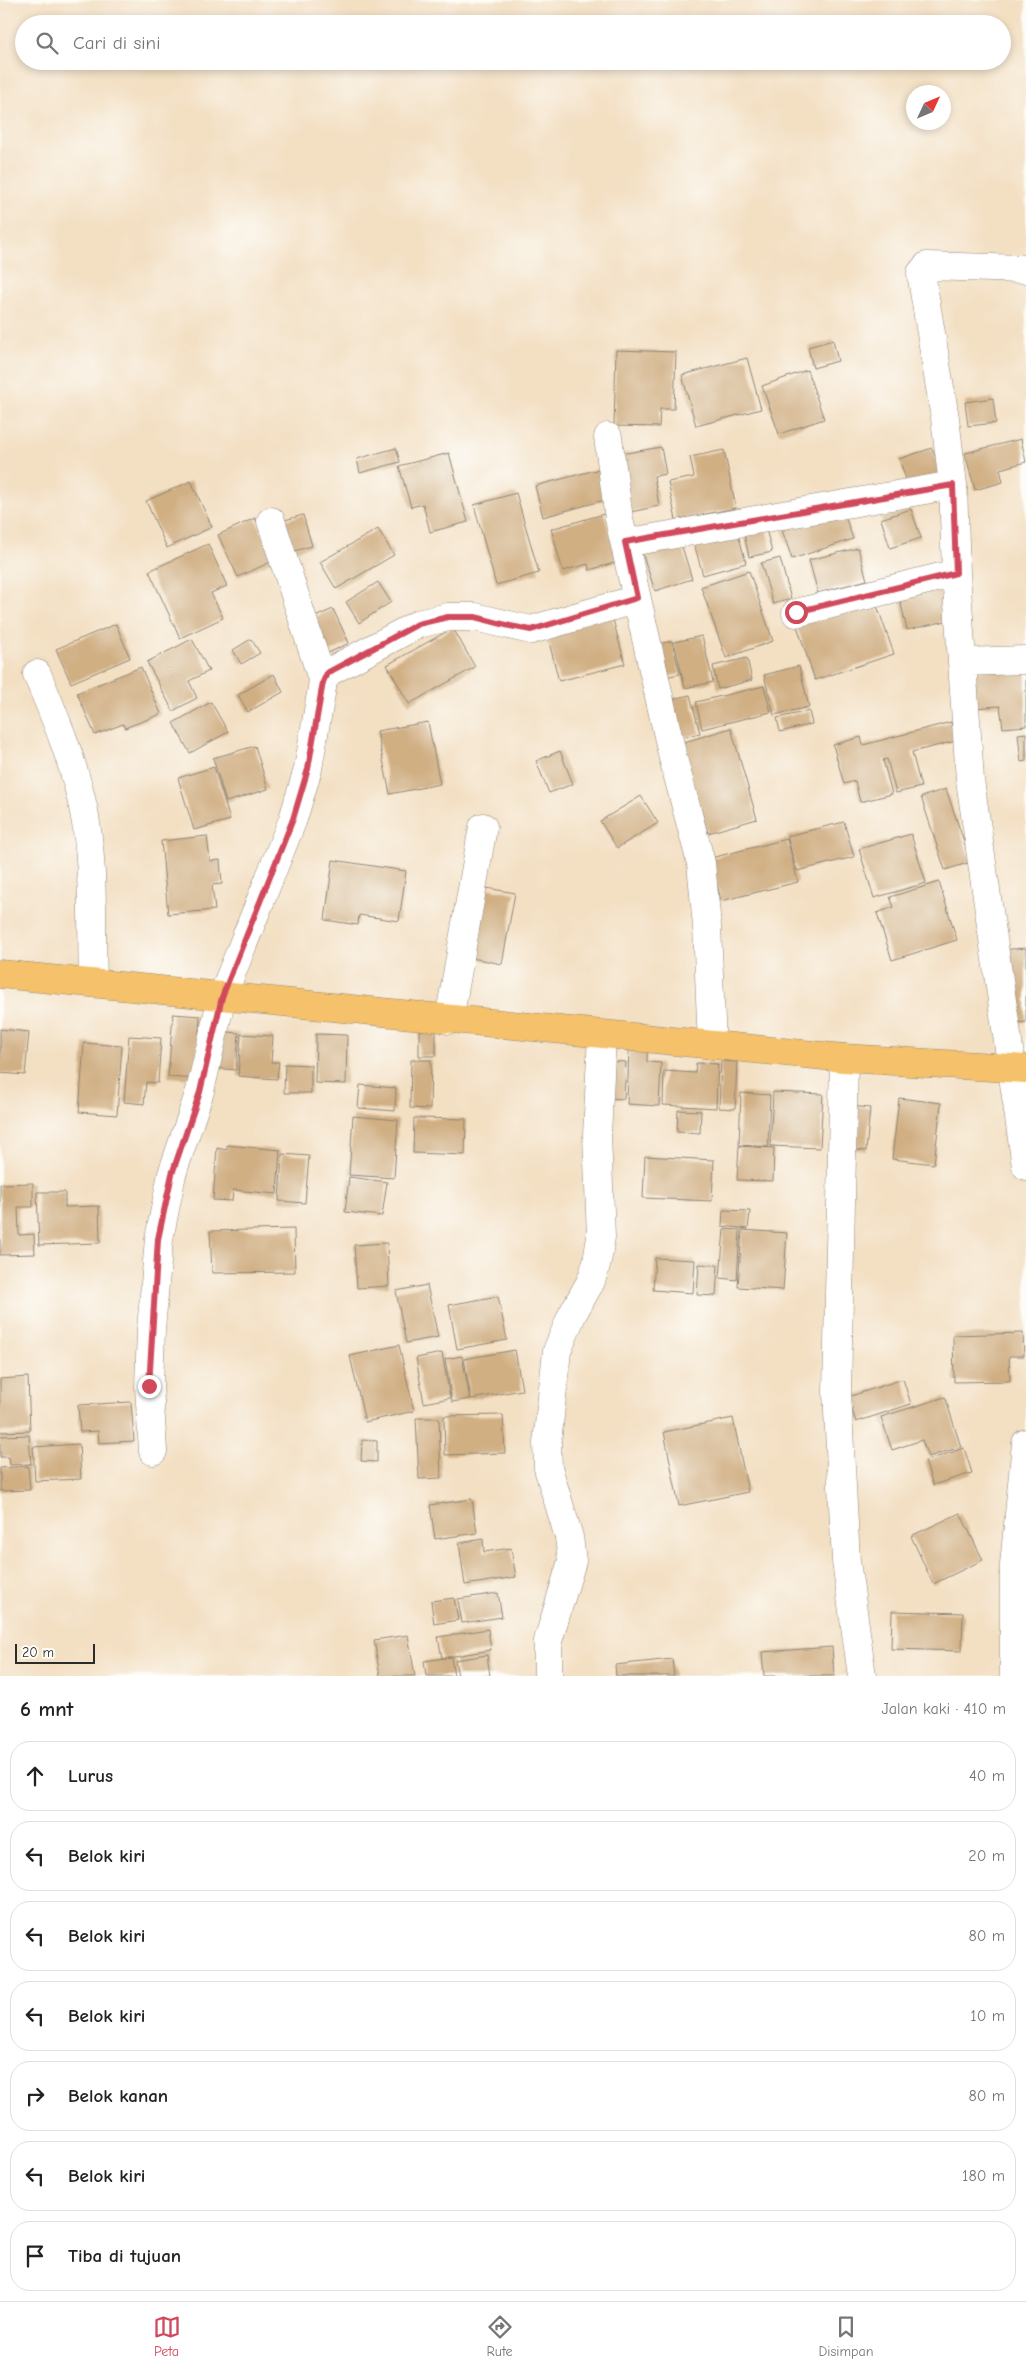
<!DOCTYPE html>
<html lang="id">
<meta charset="utf-8">
<style>
:root{--surface:#fff;--page:#f6f6f6;--text:#222;--muted:#767676;--line:#e0e0e0;--accent:#d1495b}
body{margin:0;font-family:"Comic Neue",sans-serif;background:var(--page);color:var(--text)}
.compass{position:absolute;left:906px;top:85px;width:45px;height:45px;border-radius:50%;background:var(--surface);box-shadow:0 2px 8px #0003;rotate:46deg}
.scale{position:absolute;left:15px;bottom:12px;width:80px;box-sizing:border-box;padding-left:5px;border:2px solid #2b2b2b;border-top:0;font-size:14px;line-height:18px;white-space:nowrap;color:#2b2b2b;-webkit-text-stroke:4px #fdfcf7;paint-order:stroke}
.stop{position:absolute;width:15px;height:15px;margin:-11px;border:4px solid #d1495b;border-radius:50%;background:#fff}
.stop.end{background:#d1495b;border-color:#fff;box-shadow:0 1px 5px #0008}
.list{margin:0;padding:0;list-style:none}
h2{display:flex;justify-content:space-between;align-items:center;height:65px;margin:0;padding:0 20px;font-size:21px}
h2 small{font-size:16px;font-weight:400;color:var(--muted)}
.list li{display:grid;grid-template-columns:32px 1fr auto;gap:15px;align-items:center;box-sizing:border-box;height:70px;margin:0 10px 10px;padding:0 10px;border:1px solid var(--line);border-radius:20px}
.list b{display:block;font-size:19px;white-space:nowrap}
.list em{font-size:16px;font-style:normal;color:var(--muted)}
.icon{flex:none;width:28px;height:28px;fill:none;stroke:currentColor;stroke-width:2;stroke-linecap:round;stroke-linejoin:round}
.map{position:relative;flex:none;width:1026px;height:1676px;overflow:hidden}
.search{position:absolute;background:var(--surface);box-shadow:0 2px 8px #0003;left:15px;right:15px;top:15px;height:55px;display:flex;align-items:center;gap:12px;box-sizing:border-box;padding:0 18px;border-radius:28px;color:var(--muted);font-size:19px}
.sheet{height:625px;background:var(--surface)}
nav{display:flex;justify-content:space-around;align-items:center;box-sizing:border-box;height:70px;border-top:1px solid var(--line);background:var(--surface);font-size:14px;color:var(--muted)}
nav a{display:grid;justify-items:center;gap:2px}
nav .on{color:var(--accent)}
.map>svg:first-child{display:block}
</style>
<div class="map">
<svg width="1026" height="1676" viewBox="0 0 1026 1676">
<rect width="100%" height="100%" fill="#fdfcf7"/>
<filter id="ink" filterUnits="userSpaceOnUse"><feTurbulence type="fractalNoise" baseFrequency=".02" numOctaves="2"/><feDisplacementMap in="SourceGraphic" scale="10" xChannelSelector="R" yChannelSelector="G"/><feConvolveMatrix kernelMatrix="1 2 1 2 8 2 1 2 1" color-interpolation-filters="sRGB"/></filter>
<filter id="wash" filterUnits="userSpaceOnUse"><feTurbulence type="fractalNoise" baseFrequency=".0096" numOctaves="4" result="noise"/><feDisplacementMap in="SourceGraphic" scale="20" xChannelSelector="R" yChannelSelector="G"/><feGaussianBlur stdDeviation="1.12" result="paint"/><feColorMatrix in="noise" values="0 0 0 0 0 0 0 0 0 0 0 0 0 0 0 0 0 1.4 0 .05"/><feComposite in="paint" operator="in"/></filter>
<g filter="url(#wash)">
<rect width="100%" height="100%" fill="#f3dfc2"/>
<g id="blocks">
<path fill="#d0af83" d="M 833,340 L 838,361 L 813,368 L 808,347 Z
M 616,350 L 676,352 L 674,409 L 660,409 L 659,427 L 614,426 Z
M 747,358 L 761,409 L 696,426 L 682,375 Z
M 807,370 L 824,419 L 779,434 L 762,386 Z
M 993,398 L 996,423 L 968,426 L 965,402 Z
M 1021,439 L 1026,462 L 1000,469 L 1003,482 L 975,490 L 965,453 Z
M 661,447 L 666,474 L 654,476 L 659,506 L 626,513 L 615,455 Z
M 396,448 L 400,462 L 360,473 L 357,459 Z
M 932,448 L 941,473 L 908,485 L 899,459 Z
M 724,450 L 736,508 L 676,520 L 668,482 L 694,477 L 690,457 Z
M 449,453 L 468,522 L 430,532 L 423,504 L 411,507 L 399,466 Z
M 603,468 L 612,498 L 543,517 L 535,486 Z
M 191,481 L 212,527 L 167,548 L 146,501 Z
M 516,493 L 539,573 L 496,585 L 474,505 Z
M 911,509 L 921,538 L 890,548 L 881,519 Z
M 843,510 L 853,539 L 792,559 L 782,530 Z
M 604,514 L 618,562 L 589,570 L 588,564 L 563,571 L 551,529 Z
M 303,515 L 312,546 L 287,553 L 278,522 Z
M 255,518 L 275,560 L 238,577 L 218,535 Z
M 765,525 L 772,552 L 749,557 L 743,530 Z
M 736,527 L 746,563 L 703,575 L 693,540 Z
M 378,529 L 394,555 L 336,589 L 320,562 Z
M 680,540 L 692,579 L 655,591 L 642,552 Z
M 208,544 L 227,586 L 211,593 L 223,618 L 180,638 L 149,571 Z
M 858,548 L 867,580 L 818,593 L 809,560 Z
M 780,558 L 791,599 L 773,604 L 761,563 Z
M 749,571 L 773,641 L 726,658 L 701,587 Z
M 945,579 L 955,619 L 907,630 L 898,591 Z
M 378,582 L 391,602 L 359,623 L 346,602 Z
M 875,600 L 894,654 L 815,680 L 797,626 Z
M 333,609 L 349,643 L 322,656 L 306,621 Z
M 611,612 L 625,664 L 559,681 L 548,638 Z
M 116,624 L 130,658 L 71,683 L 56,649 Z
M 453,628 L 475,667 L 409,704 L 387,665 Z
M 702,636 L 713,682 L 685,688 L 674,642 Z
M 192,639 L 209,671 L 189,681 L 197,698 L 173,711 L 147,662 Z
M 251,639 L 260,653 L 241,664 L 233,650 Z
M 672,641 L 680,674 L 659,678 L 651,646 Z
M 747,658 L 752,680 L 718,689 L 713,666 Z
M 799,666 L 809,707 L 774,715 L 764,675 Z
M 1026,666 L 1026,726 L 1003,728 L 1000,706 L 974,708 L 971,671 Z
M 141,667 L 161,714 L 125,728 L 123,724 L 95,735 L 77,693 Z
M 274,674 L 283,692 L 248,712 L 238,695 Z
M 764,686 L 771,712 L 702,729 L 696,702 Z
M 690,695 L 700,733 L 676,739 L 667,700 Z
M 211,702 L 228,732 L 190,753 L 173,723 Z
M 809,711 L 812,724 L 780,732 L 777,718 Z
M 428,722 L 440,784 L 390,794 L 377,731 Z
M 951,722 L 956,741 L 912,752 L 921,787 L 896,793 L 887,759 L 883,760 L 892,794 L 860,802 L 855,781 L 844,784 L 833,745 L 861,737 L 863,745 Z
M 731,728 L 757,819 L 708,833 L 681,743 Z
M 1026,733 L 1026,761 L 1021,762 L 1018,734 Z
M 255,746 L 268,789 L 226,802 L 213,758 Z
M 560,751 L 573,784 L 549,793 L 536,761 Z
M 214,767 L 230,820 L 194,830 L 178,778 Z
M 946,789 L 971,862 L 945,870 L 921,797 Z
M 641,796 L 658,823 L 617,848 L 600,821 Z
M 844,822 L 854,857 L 797,871 L 787,836 Z
M 911,834 L 926,883 L 874,898 L 859,849 Z
M 207,836 L 210,861 L 220,860 L 222,884 L 212,885 L 215,910 L 168,914 L 161,841 Z
M 787,839 L 798,882 L 721,901 L 711,858 Z
M 333,860 L 406,871 L 399,921 L 359,915 L 358,925 L 325,920 Z
M 939,882 L 957,940 L 892,960 L 877,913 L 894,907 L 890,897 Z
M 475,886 L 515,893 L 502,964 L 462,956 Z
M 1026,948 L 1026,1022 L 1007,1024 L 999,950 Z
M 173,1014 L 200,1016 L 196,1079 L 168,1077 Z
M 0,1029 L 29,1032 L 25,1075 L 0,1073 Z
M 419,1030 L 436,1030 L 436,1056 L 419,1056 Z
M 217,1031 L 239,1033 L 236,1070 L 214,1068 Z
M 241,1034 L 273,1036 L 271,1062 L 279,1062 L 277,1079 L 238,1076 Z
M 316,1034 L 347,1035 L 346,1084 L 315,1083 Z
M 129,1036 L 161,1038 L 158,1083 L 146,1082 L 144,1104 L 124,1102 Z
M 84,1043 L 122,1046 L 117,1115 L 79,1112 Z
M 629,1048 L 647,1049 L 647,1062 L 661,1063 L 659,1106 L 627,1104 Z
M 411,1060 L 431,1060 L 430,1109 L 410,1108 Z
M 605,1061 L 626,1062 L 624,1099 L 603,1098 Z
M 721,1061 L 737,1062 L 735,1109 L 719,1108 Z
M 696,1063 L 718,1064 L 716,1108 L 663,1105 L 664,1071 L 695,1073 Z
M 285,1064 L 311,1065 L 311,1093 L 284,1093 Z
M 360,1085 L 396,1088 L 395,1111 L 358,1108 Z
M 773,1092 L 823,1094 L 820,1148 L 770,1146 Z
M 741,1093 L 770,1095 L 768,1147 L 739,1145 Z
M 899,1098 L 941,1103 L 934,1164 L 892,1159 Z
M 850,1106 L 870,1108 L 866,1151 L 846,1149 Z
M 678,1110 L 701,1111 L 700,1133 L 677,1132 Z
M 353,1116 L 398,1120 L 394,1178 L 349,1175 Z
M 414,1118 L 466,1119 L 465,1155 L 413,1153 Z
M 227,1145 L 280,1150 L 277,1194 L 233,1190 L 232,1201 L 213,1200 L 217,1148 L 227,1150 Z
M 739,1146 L 774,1148 L 773,1181 L 737,1180 Z
M 282,1154 L 309,1156 L 305,1203 L 279,1201 Z
M 645,1156 L 714,1160 L 712,1201 L 643,1198 Z
M 349,1177 L 387,1182 L 382,1216 L 345,1212 Z
M 33,1183 L 33,1207 L 18,1207 L 19,1235 L 34,1234 L 35,1254 L 0,1255 L 0,1184 Z
M 37,1192 L 65,1192 L 65,1207 L 99,1206 L 100,1243 L 39,1245 Z
M 723,1210 L 750,1211 L 748,1229 L 722,1226 Z
M 294,1229 L 295,1272 L 212,1273 L 210,1231 Z
M 724,1229 L 740,1230 L 737,1280 L 720,1278 Z
M 742,1230 L 787,1233 L 783,1290 L 738,1287 Z
M 387,1243 L 389,1286 L 357,1288 L 354,1245 Z
M 655,1258 L 695,1260 L 693,1293 L 653,1290 Z
M 699,1264 L 718,1265 L 716,1296 L 697,1295 Z
M 427,1285 L 438,1337 L 406,1343 L 396,1291 Z
M 498,1296 L 507,1340 L 457,1349 L 449,1305 Z
M 1023,1333 L 1024,1356 L 1009,1356 L 1010,1381 L 954,1382 L 953,1335 Z
M 399,1345 L 414,1411 L 365,1422 L 350,1356 Z
M 515,1350 L 522,1390 L 471,1399 L 464,1359 Z
M 442,1353 L 450,1398 L 424,1403 L 416,1358 Z
M 462,1356 L 470,1399 L 452,1402 L 445,1359 Z
M 28,1377 L 30,1431 L 0,1432 L 0,1379 Z
M 903,1379 L 911,1404 L 856,1422 L 848,1397 Z
M 945,1397 L 961,1447 L 928,1457 L 922,1440 L 892,1450 L 881,1417 Z
M 131,1402 L 134,1441 L 99,1443 L 98,1431 L 80,1432 L 78,1405 Z
M 503,1415 L 505,1453 L 445,1455 L 444,1416 Z
M 416,1418 L 439,1418 L 441,1478 L 419,1479 Z
M 733,1418 L 748,1492 L 679,1506 L 664,1432 Z
M 29,1435 L 31,1464 L 10,1465 L 9,1457 L 0,1457 L 0,1436 Z
M 362,1440 L 377,1441 L 377,1462 L 361,1461 Z
M 79,1444 L 81,1479 L 35,1481 L 33,1447 Z
M 964,1448 L 972,1473 L 933,1485 L 925,1461 Z
M 28,1466 L 30,1490 L 0,1491 L 0,1468 Z
M 472,1499 L 477,1533 L 435,1539 L 430,1505 Z
M 960,1513 L 983,1560 L 933,1584 L 911,1536 Z
M 483,1539 L 484,1552 L 511,1548 L 516,1577 L 465,1585 L 459,1543 Z
M 498,1593 L 502,1617 L 462,1623 L 458,1599 Z
M 454,1598 L 458,1620 L 434,1624 L 431,1601 Z
M 892,1611 L 963,1613 L 962,1651 L 891,1649 Z
M 488,1629 L 491,1650 L 442,1658 L 438,1637 Z
M 408,1635 L 415,1676 L 380,1676 L 374,1640 Z
M 832,1647 L 834,1676 L 764,1676 L 762,1652 Z
M 487,1655 L 490,1676 L 458,1676 L 455,1660 Z
M 451,1657 L 454,1676 L 426,1676 L 424,1661 Z
M 672,1659 L 674,1676 L 616,1676 L 615,1665 Z"/>
</g>
</g>
<g filter="url(#ink)">
<use href="#blocks" fill-opacity="0" stroke="#8f8576" stroke-width="1"/>
<g fill="none" stroke-linecap="round" stroke-linejoin="round">
<defs>
<path id="minor" d="M 1026,269 L 927,266 L 921,273 L 945,418 L 953,485 L 956,573 L 970,780 L 1026,1166
M 608,437 L 619,519 L 673,758 L 701,863 L 707,926 L 712,1045
M 271,521 L 323,682
M 625,543 L 953,485
M 796,613 L 956,573
M 963,662 L 1026,660
M 37,674 C 55,717 73,760 83,807 C 95,863 91,924 93,982
M 449,1020 L 483,827
M 844,1058 L 837,1392 L 846,1561 L 862,1676
M 153,1451 L 149,1387 L 151,1329 L 159,1239 L 172,1174 L 200,1091 L 222,997 L 293,819 L 308,769 L 323,682 L 327,673 L 418,624 L 448,617 L 475,617 L 531,630 L 637,599
M 548,1676 L 548,1641 L 572,1561 L 569,1537 L 548,1468 L 547,1443 L 557,1351 L 572,1315 L 591,1281 L 597,1262 L 601,1237 L 597,1135 L 602,1035
M 1014,1676 L 1014,1565 L 1026,1443"/>
<path id="trunk" d="M 0,974 L 844,1058 L 1026,1069"/>
</defs>
<use href="#minor" stroke="#8f8576" stroke-width="29"/>
<use href="#trunk" stroke="#8f8576" stroke-width="29"/>
<use href="#minor" stroke="#fff" stroke-width="28"/>
<use href="#trunk" stroke="#f5c16b" stroke-width="28"/>
</g>
</g>
<g fill="none" stroke-linecap="round" stroke-linejoin="round" filter="url(#ink)">
<path stroke="#d1495b" stroke-width="6" d="M 149,1386 L 158,1239 L 172,1174 L 200,1092 L 222,997 L 293,819 L 308,769 L 323,682 L 327,673 L 418,624 L 448,617 L 475,617 L 510,626 L 531,630 L 637,598 L 625,542 L 953,485 L 956,573 L 796,612"/>
</g>
</svg>
<svg class="compass" viewBox="-18 -18 36 36"><path d="M0-13l5 13h-10z" fill="#e53935"/><path d="M0 13l5-13h-10z" fill="#767676"/></svg>
<div class="scale">20 m</div>
<div class="stop" style="left:796px;top:612px"></div>
<div class="stop end" style="left:149px;top:1386px"></div>
<div class="search"><svg class="icon" aria-label="search" viewBox="0 0 24 24"><circle cx="10" cy="10" r="6"/><path d="M15 15l6 6"/></svg>Cari di sini</div>
</div>
<section class="sheet">
<h2>6 mnt<small>Jalan kaki · 410 m</small></h2>
<ul class="list">
<li><svg class="icon" aria-label="ahead" viewBox="0 0 24 24"><path d="M12 20V5M6 11l6-6 6 6"/></svg><div><b>Lurus</b></div><em>40 m</em></li>
<li><svg class="icon" aria-label="left" viewBox="0 0 24 24"><path d="M17 20v-9H6M10 6l-5 5 5 5"/></svg><div><b>Belok kiri</b></div><em>20 m</em></li>
<li><svg class="icon" aria-label="left" viewBox="0 0 24 24"><path d="M17 20v-9H6M10 6l-5 5 5 5"/></svg><div><b>Belok kiri</b></div><em>80 m</em></li>
<li><svg class="icon" aria-label="left" viewBox="0 0 24 24"><path d="M17 20v-9H6M10 6l-5 5 5 5"/></svg><div><b>Belok kiri</b></div><em>10 m</em></li>
<li><svg class="icon" aria-label="right" viewBox="0 0 24 24"><path d="M7 20v-9h11M14 6l5 5-5 5"/></svg><div><b>Belok kanan</b></div><em>80 m</em></li>
<li><svg class="icon" aria-label="left" viewBox="0 0 24 24"><path d="M17 20v-9H6M10 6l-5 5 5 5"/></svg><div><b>Belok kiri</b></div><em>180 m</em></li>
<li><svg class="icon" aria-label="arrive" viewBox="0 0 24 24"><path d="M6 21V4h12l-3 4 3 4H6"/></svg><div><b>Tiba di tujuan</b></div></li>
</ul>
</section>
<nav>
<a class="on"><svg class="icon" aria-label="map" viewBox="0 0 24 24"><path d="M3 6l6-2 6 2 6-2v14l-6 2-6-2-6 2zM9 4v14M15 6v14"/></svg>Peta</a>
<a><svg class="icon" aria-label="directions" viewBox="0 0 24 24"><path d="M12 3l9 9-9 9-9-9zM9 14v-3h6M13 9l2 2-2 2"/></svg>Rute</a>
<a><svg class="icon" aria-label="saved" viewBox="0 0 24 24"><path d="M7 4h10v16l-5-4-5 4z"/></svg>Disimpan</a>
</nav>
